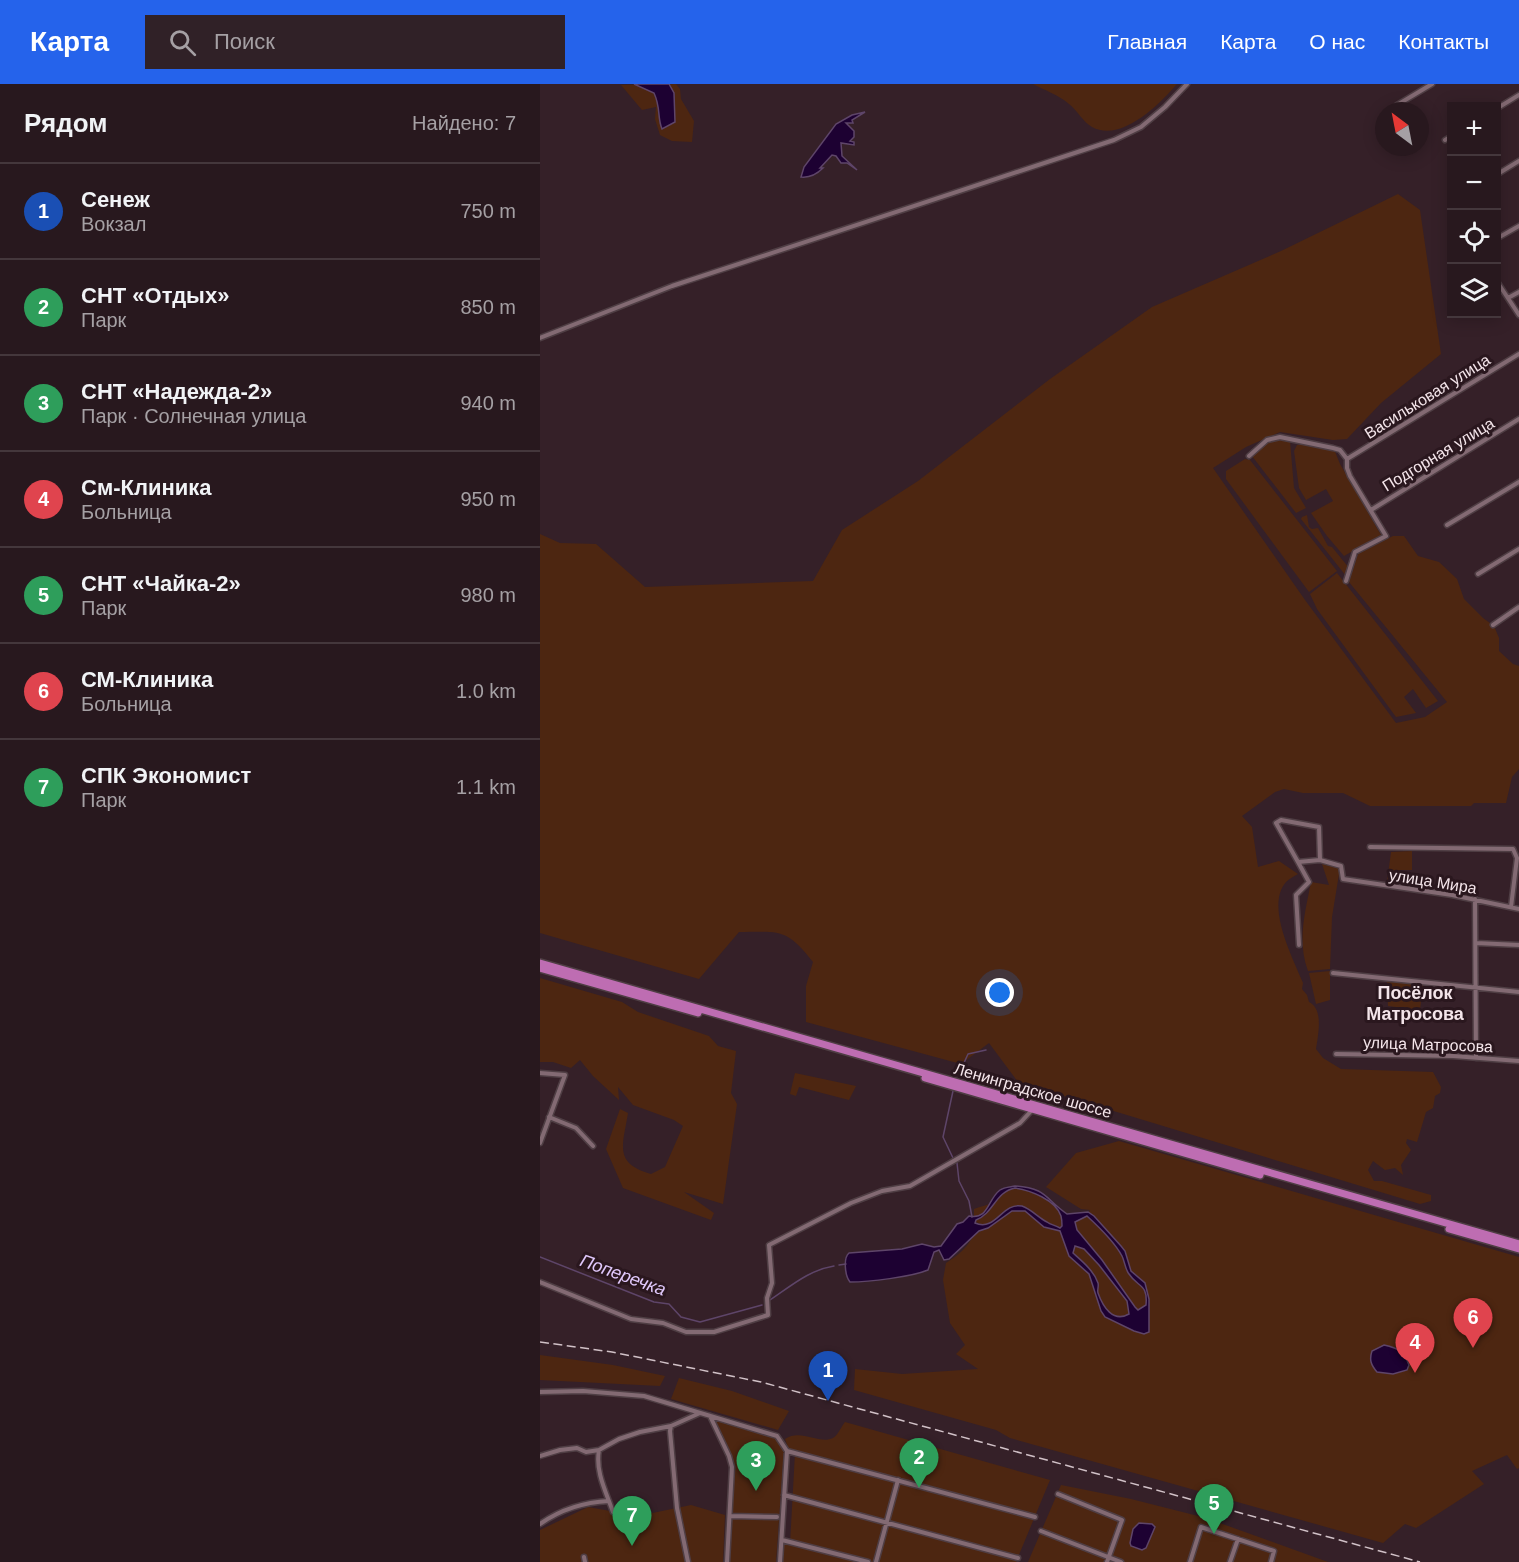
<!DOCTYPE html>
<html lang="ru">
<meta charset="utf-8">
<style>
:root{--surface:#28181e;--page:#302127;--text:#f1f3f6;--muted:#a5a0a4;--line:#44373c;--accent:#2563eb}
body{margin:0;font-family:Arial,sans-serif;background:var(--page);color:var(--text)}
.controls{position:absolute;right:18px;top:18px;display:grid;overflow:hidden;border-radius:0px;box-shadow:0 3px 15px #0003}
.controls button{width:54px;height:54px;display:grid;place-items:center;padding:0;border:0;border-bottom:2px solid var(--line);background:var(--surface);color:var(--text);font:30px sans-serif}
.compass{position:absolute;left:835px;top:18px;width:54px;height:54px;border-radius:50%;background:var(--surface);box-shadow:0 3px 15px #0003;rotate:328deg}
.you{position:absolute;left:460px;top:909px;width:21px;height:21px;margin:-15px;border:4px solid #fff;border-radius:50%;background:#1a73e8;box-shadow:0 0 0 9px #1a73e833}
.badge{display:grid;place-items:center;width:39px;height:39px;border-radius:50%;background:var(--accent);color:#fff;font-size:20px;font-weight:700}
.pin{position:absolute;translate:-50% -50px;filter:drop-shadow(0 2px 3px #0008)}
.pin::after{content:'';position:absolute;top:32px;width:21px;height:18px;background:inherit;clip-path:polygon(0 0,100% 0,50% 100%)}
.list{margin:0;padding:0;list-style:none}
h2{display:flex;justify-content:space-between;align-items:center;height:78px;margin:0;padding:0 24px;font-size:26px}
h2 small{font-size:20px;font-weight:400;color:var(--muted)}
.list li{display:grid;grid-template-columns:39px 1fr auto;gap:18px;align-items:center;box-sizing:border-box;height:96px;padding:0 24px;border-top:2px solid var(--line)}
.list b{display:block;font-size:22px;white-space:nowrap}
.list p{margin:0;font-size:20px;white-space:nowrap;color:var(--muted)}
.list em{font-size:20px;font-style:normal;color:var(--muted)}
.icon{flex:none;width:33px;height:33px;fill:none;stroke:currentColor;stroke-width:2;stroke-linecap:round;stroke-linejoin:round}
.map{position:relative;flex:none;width:979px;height:1478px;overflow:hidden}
header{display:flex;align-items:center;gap:36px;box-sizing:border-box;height:84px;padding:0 30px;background:var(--accent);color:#fff}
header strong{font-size:28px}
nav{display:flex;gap:33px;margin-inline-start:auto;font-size:21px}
.search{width:420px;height:54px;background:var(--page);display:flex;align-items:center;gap:15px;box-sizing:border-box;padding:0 21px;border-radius:0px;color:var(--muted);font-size:22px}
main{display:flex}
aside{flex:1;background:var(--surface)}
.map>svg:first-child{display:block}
</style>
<header>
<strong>Карта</strong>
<div class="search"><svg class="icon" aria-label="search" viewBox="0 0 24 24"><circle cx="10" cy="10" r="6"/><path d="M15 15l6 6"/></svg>Поиск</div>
<nav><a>Главная</a><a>Карта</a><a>О нас</a><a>Контакты</a></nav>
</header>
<main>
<aside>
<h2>Рядом<small>Найдено: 7</small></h2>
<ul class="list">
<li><span class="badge" style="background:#1a4fb4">1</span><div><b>Сенеж</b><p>Вокзал</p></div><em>750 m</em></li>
<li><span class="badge" style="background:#2e9e5b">2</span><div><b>СНТ «Отдых»</b><p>Парк</p></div><em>850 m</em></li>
<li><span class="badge" style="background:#2e9e5b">3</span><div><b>СНТ «Надежда-2»</b><p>Парк · Солнечная улица</p></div><em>940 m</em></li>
<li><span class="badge" style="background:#e0444e">4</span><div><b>См-Клиника</b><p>Больница</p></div><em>950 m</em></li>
<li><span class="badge" style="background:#2e9e5b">5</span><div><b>СНТ «Чайка-2»</b><p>Парк</p></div><em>980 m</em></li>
<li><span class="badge" style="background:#e0444e">6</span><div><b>СМ-Клиника</b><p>Больница</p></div><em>1.0 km</em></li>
<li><span class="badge" style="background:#2e9e5b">7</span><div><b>СПК Экономист</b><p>Парк</p></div><em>1.1 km</em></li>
</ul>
</aside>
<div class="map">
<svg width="979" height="1478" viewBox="0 0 979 1478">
<rect width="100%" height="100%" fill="#352028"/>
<path fill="#4d2611" d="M 136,0 L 140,5 L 141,15 L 154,37 L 152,58 L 132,57 L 120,51 L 115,35 L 116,23 L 102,26 L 81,1 Z
M 493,0 L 637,0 C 620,20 581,59 552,43 C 543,38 537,26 529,20 C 519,11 504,6 493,0 Z
M 858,110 L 880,126 L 901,270 L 841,319 L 807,355 L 793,356 L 740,348 L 706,363 L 673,384 L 765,516 L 856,639 L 885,633 L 907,618 L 809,498 L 818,470 L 853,452 L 864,452 L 878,472 L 899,478 L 917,495 L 924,515 L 943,534 L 954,542 L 959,554 L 959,567 L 973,580 L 979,582 L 979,685 L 972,693 L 966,719 L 934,719 L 931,722 L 830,722 L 803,709 L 763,709 L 744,705 L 735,708 L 702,732 L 712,743 L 718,783 L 739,777 L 758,790 C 754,792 749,795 746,798 C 725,822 753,874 763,899 L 762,905 L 767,911 L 769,918 C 784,925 778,951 776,965 L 783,974 L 801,985 L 893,988 L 901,1003 L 900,1009 L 895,1012 L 893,1024 L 886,1028 L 877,1058 L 867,1055 L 866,1059 L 871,1066 L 861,1081 L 863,1091 L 855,1084 L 845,1086 L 833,1077 L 828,1086 L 834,1097 L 842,1097 L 891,1111 L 891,1117 L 880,1120 L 478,998 L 449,959 L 421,980 L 266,938 L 266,902 L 273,878 C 246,844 241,848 199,848 L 159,895 L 0,849 L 0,450 L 20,459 L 56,460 L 105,503 L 273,497 L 302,446 L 378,397 L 510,295 L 612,223 L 741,167 Z
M 743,354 L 750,357 L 754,404 L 766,424 L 756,429 L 712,372 L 729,356 Z
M 763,360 L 794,365 L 800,380 L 841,451 L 804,472 L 787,452 L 771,429 L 793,417 L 786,405 L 766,416 L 759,404 L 754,367 L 757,361 Z
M 705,375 L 710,376 L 797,487 L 769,508 L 686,395 L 686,387 Z
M 767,431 L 769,443 L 772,445 L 778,444 L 788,462 L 792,463 L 809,484 L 806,492 L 761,435 L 762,433 Z
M 797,489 L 898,617 L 886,624 L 873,605 L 864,613 L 876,629 L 856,633 L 777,525 L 770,510 Z
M 872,767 L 872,786 L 860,786 L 859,800 L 847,798 L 851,768 Z
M 782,780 L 800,784 L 792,833 L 790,885 L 768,887 C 757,857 765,829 771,798 L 789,801 Z
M 790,887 L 790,916 L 776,920 L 769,889 Z
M 0,894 L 82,918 L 98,928 L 169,952 L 178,962 L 196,967 L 191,1009 L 197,1020 L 183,1120 L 144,1108 L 174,1129 L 171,1136 L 83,1104 L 66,1065 L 80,1025 L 88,1029 C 83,1061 73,1079 111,1090 L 125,1083 L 143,1042 L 134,1036 L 93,1021 L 78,1003 L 79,1016 L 53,992 L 40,976 L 31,984 L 13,978 L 0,978 Z
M 847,896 L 883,901 L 880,926 L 848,922 Z
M 255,989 L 316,1002 L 309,1016 L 259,1003 L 256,1012 L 250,1010 Z
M 579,1057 L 979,1173 L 979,1384 L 977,1385 L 967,1371 L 932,1387 L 944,1400 L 876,1444 L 865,1440 L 843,1459 L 470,1354 L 456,1346 L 314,1306 L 315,1285 L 362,1290 L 438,1285 L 416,1270 L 425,1261 L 410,1239 L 403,1196 L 406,1179 C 412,1175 418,1171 423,1166 C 434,1155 430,1150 449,1144 L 434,1137 L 434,1125 C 441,1122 451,1121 456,1116 C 460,1113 461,1109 466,1107 C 489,1095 517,1126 535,1138 L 547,1132 L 550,1126 L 541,1125 L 506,1103 L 536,1069 Z
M 0,1271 L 73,1281 L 125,1292 L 120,1302 L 0,1296 Z
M 139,1294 L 192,1307 L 249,1327 L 238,1346 L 131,1315 Z
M 171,1334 L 234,1352 L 244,1366 L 236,1478 L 187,1478 L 192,1383 Z
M 305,1338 L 510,1396 L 476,1478 L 242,1478 L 243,1460 L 250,1460 L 255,1369 L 249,1366 L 245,1355 C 261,1344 279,1361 293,1354 C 298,1351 301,1343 305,1338 Z
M 521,1401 L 591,1415 L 666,1434 L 788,1478 L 488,1478 Z
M 151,1421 L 185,1431 L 183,1478 L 0,1478 L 0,1446 L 48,1423 L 98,1432 Z"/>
<path fill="#1d0132" stroke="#5e4569" stroke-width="1.5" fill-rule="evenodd" d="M 94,0 L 129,0 L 134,9 L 135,38 L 122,45 C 117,33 121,24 114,9 Z
M 325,28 L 312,36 L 313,39 L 306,39 L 314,47 L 314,53 L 310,57 L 314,58 L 314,61 L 301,59 L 302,72 L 317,86 L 307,79 L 301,79 L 296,72 L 292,71 L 280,84 L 283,84 C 277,90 270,94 261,93 L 264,83 L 296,40 L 312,31 Z
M 475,1102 C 507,1104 505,1115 527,1130 L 548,1128 L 554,1132 L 581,1162 L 585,1167 L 591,1187 L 605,1199 L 609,1215 L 609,1248 L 604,1250 L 594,1247 L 565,1233 L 561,1227 L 549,1190 L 529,1172 L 520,1147 L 504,1143 L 485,1127 L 472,1127 L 448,1144 L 439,1147 L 409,1175 L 404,1176 L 399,1166 L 394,1168 L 388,1186 C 371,1193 329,1198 310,1198 C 305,1192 303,1174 309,1169 L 362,1165 L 382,1160 L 394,1163 L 401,1162 L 417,1140 L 423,1138 L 429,1132 C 449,1136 447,1116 460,1106 C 464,1103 470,1103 475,1102 ZM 475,1104 C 490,1106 516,1116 521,1132 C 522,1136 522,1139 522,1142 L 520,1144 C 515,1141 511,1141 507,1138 C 499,1134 491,1125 482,1122 C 462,1118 456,1148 435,1139 L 436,1136 C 454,1129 455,1108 475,1104 ZM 547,1132 C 559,1143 574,1157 582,1172 C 585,1178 585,1185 589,1190 C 598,1204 608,1199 606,1221 L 598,1226 L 595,1223 L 562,1176 L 537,1146 L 535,1138 ZM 535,1162 L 544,1165 L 559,1181 L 587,1217 L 589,1230 C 573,1239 563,1223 558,1209 C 557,1206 559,1202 558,1199 C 554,1187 543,1178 533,1169 Z
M 844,1261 C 859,1264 864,1268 869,1281 L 867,1286 L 853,1290 L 837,1288 C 831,1281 829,1276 832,1267 Z
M 599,1439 L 612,1440 L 615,1443 L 606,1464 L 602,1466 L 591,1462 L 590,1459 L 593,1445 Z"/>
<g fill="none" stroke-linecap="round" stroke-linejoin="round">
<path stroke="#5e4569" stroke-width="1.5" d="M 419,990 L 428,970 L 446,966
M 413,1007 L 403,1053 L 413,1074
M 417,1079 L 419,1097 L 429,1117 L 432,1133
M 0,1173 L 114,1218 L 129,1220 L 141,1233 L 160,1238 L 222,1221
M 299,1181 L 306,1180
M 230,1216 C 251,1202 269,1186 294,1182"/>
<defs>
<path id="minor" d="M 857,21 L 892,0
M 956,25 L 979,11
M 905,56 L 912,52
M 956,91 L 979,77
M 956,155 L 979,142
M 956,196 L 979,231
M 968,214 L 979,208
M 0,254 L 132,202 L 574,56 L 601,43 L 625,23 L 647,0
M 709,372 L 727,356 L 740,353 L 793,364 L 800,366 L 807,375 L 807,384 L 810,392 L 846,452 L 815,468 L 806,497
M 807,375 L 979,270
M 831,426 L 979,335
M 907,441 L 979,398
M 938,490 L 979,465
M 953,541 L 979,523
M 830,763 L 973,765 L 977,774 L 971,823
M 780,776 L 758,778 L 736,739 L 741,736 L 779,743 L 780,776 L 801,782 L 803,795 L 912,811 L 979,825
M 758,778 L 769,798 L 756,811 L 759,861
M 935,815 L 936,974
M 936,859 L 979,861
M 793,889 L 979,908
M 796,970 L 913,972 L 979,977
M 0,989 L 25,991 L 0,1059
M 9,1033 L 36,1044 L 53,1062
M 0,1198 L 91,1235 L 123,1239 L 146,1248 L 174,1248 L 228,1231 L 227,1214 L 232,1199 L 229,1161 L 311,1119 L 342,1107 L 370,1102 L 480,1039 L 492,1026
M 0,1308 L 43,1307 L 104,1312 L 237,1352 L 247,1367 L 240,1478
M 170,1332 L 189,1372 L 192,1383 L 187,1478
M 131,1342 L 130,1347 L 137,1424 L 148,1478
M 59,1366 C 55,1387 66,1408 73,1428
M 247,1367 L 495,1433
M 0,1372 L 20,1366 L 37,1364 L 46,1368 L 59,1366 L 79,1355 L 100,1348 L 131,1342 L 160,1329
M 518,1410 L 582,1436 L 567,1478
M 244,1411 L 478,1474
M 190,1432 L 237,1433
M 0,1440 C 20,1426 45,1418 69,1417
M 501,1447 L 581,1478
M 242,1456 L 328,1478
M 44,1473 L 45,1478
M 336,1478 L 358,1396
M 650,1478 L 661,1443 L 734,1467 L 731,1478
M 690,1478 L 698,1455"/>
<path id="trunk" d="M 0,879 L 979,1160
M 0,884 L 158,929
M 385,994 L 720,1091
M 909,1145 L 979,1165"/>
</defs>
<use href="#minor" stroke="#4f3e44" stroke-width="7"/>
<use href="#trunk" stroke="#4f3e44" stroke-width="10"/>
<use href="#minor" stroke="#836a73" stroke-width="4"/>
<use href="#trunk" stroke="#be6db2" stroke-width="7"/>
<path stroke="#d1c1c7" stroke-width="1.5" stroke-dasharray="9 4.5" stroke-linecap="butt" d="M 0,1258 L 72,1268 L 221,1298 L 880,1478"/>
</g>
<g text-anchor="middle" stroke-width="6" stroke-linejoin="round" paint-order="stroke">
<g font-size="16" fill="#f4e5ea" stroke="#2a171e">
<text transform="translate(887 312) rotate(-32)" y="6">Васильковая улица</text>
<text transform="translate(898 370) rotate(-31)" y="6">Подгорная улица</text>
<text transform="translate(893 797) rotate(9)" y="6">улица Мира</text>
<text transform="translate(888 960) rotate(2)" y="6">улица Матросова</text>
<text transform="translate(493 1006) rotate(16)" y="6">Ленинградское шоссе</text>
</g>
<g font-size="18" font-weight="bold" fill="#f4e5ea" stroke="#2a171e">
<text x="875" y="915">Посёлок<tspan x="875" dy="21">Матросова</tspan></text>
</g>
<g font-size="18" font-style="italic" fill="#e0c8fb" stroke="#2a171e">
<text transform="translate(83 1191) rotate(20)" y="6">Поперечка</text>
</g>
</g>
</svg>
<div class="controls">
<button>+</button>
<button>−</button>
<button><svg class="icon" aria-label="locate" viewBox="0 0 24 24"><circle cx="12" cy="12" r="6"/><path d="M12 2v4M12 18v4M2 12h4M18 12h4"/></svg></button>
<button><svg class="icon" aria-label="layers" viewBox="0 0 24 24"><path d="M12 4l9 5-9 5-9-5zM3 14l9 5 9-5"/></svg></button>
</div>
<svg class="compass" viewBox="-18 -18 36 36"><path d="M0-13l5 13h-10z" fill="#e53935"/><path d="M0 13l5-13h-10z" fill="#a5a0a4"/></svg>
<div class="you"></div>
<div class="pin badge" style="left:288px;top:1317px;background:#1a4fb4">1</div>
<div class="pin badge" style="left:379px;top:1404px;background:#2e9e5b">2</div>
<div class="pin badge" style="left:216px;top:1407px;background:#2e9e5b">3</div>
<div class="pin badge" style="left:875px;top:1289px;background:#e0444e">4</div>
<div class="pin badge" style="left:674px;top:1450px;background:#2e9e5b">5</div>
<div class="pin badge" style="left:933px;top:1264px;background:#e0444e">6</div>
<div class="pin badge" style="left:92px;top:1462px;background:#2e9e5b">7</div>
</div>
</main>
